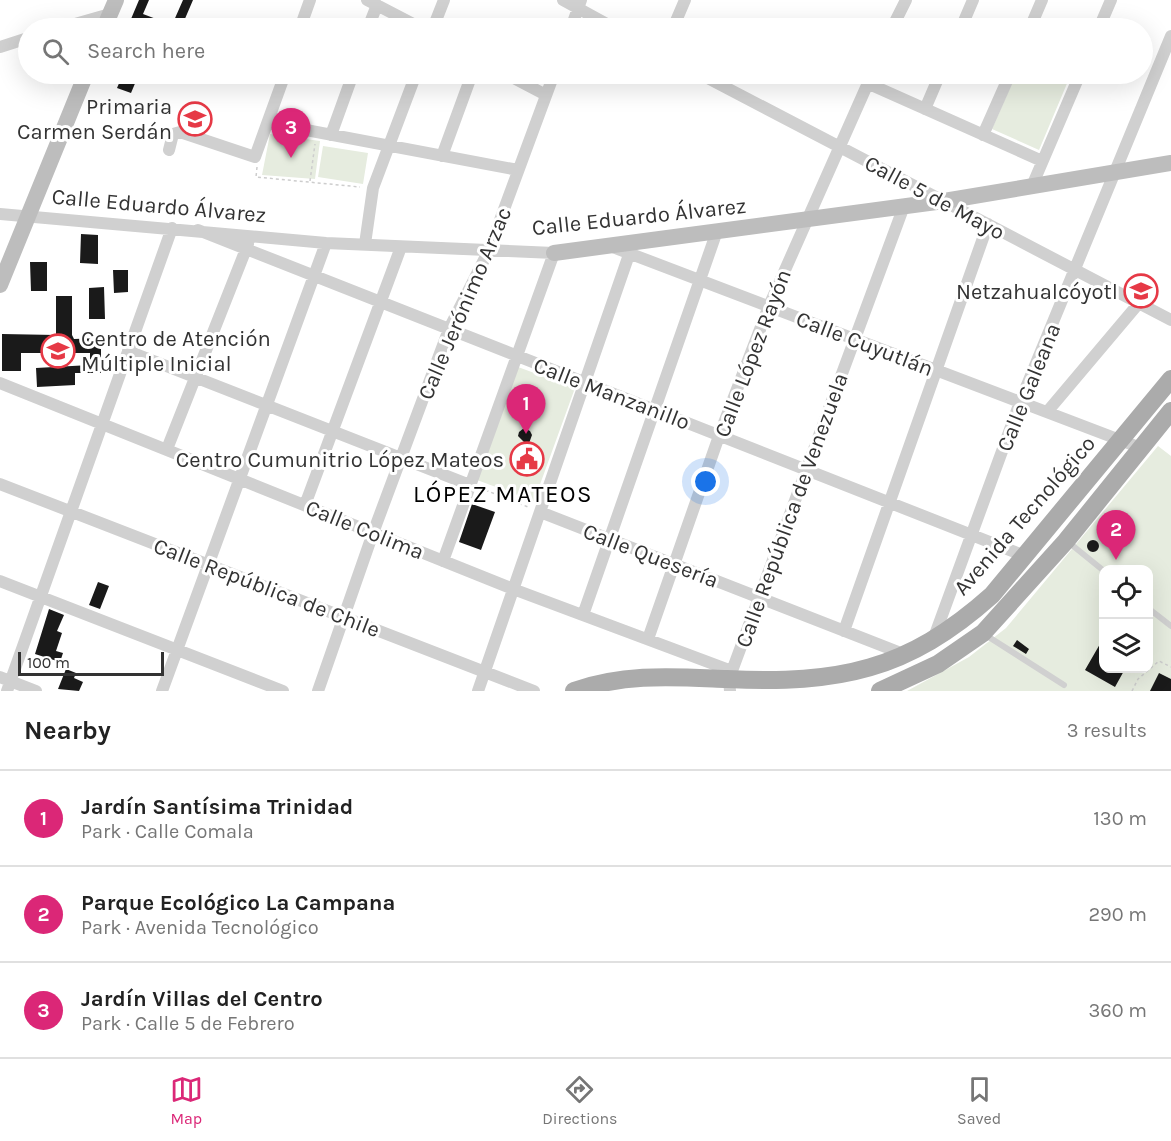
<!DOCTYPE html>
<meta charset="utf-8">
<style>
:root{--surface:#fff;--page:#f2f2f2;--text:#222;--muted:#767676;--line:#e0e0e0;--accent:#db2777}
body{margin:0;font-family:Karla,sans-serif;background:var(--page);color:var(--text)}
.controls{position:absolute;right:18px;bottom:18px;display:grid;overflow:hidden;border-radius:12px;box-shadow:0 6px 24px #0002}
.controls button{width:54px;height:54px;display:grid;place-items:center;padding:0;border:0;border-bottom:2px solid var(--line);background:var(--surface);color:var(--text);font:30px sans-serif}
.scale{position:absolute;left:18px;bottom:15px;width:146px;box-sizing:border-box;padding-left:6px;border:3px solid #333;border-top:0;font-size:16px;line-height:21px;white-space:nowrap;color:#333;-webkit-text-stroke:4px #fff;paint-order:stroke}
.you{position:absolute;left:706px;top:482px;width:21px;height:21px;margin:-15px;border:4px solid #fff;border-radius:50%;background:#1a73e8;box-shadow:0 0 0 9px #1a73e833}
.badge{display:grid;place-items:center;width:39px;height:39px;border-radius:50%;background:var(--accent);color:#fff;font-size:20px;font-weight:700}
.pin{position:absolute;translate:-50% -50px;filter:drop-shadow(0 2px 3px #0008)}
.pin::after{content:'';position:absolute;top:32px;width:21px;height:18px;background:inherit;clip-path:polygon(0 0,100% 0,50% 100%)}
.list{margin:0;padding:0;list-style:none}
h2{display:flex;justify-content:space-between;align-items:center;height:78px;margin:0;padding:0 24px;font-size:26px}
h2 small{font-size:20px;font-weight:400;color:var(--muted)}
.list li{display:grid;grid-template-columns:39px 1fr auto;gap:18px;align-items:center;box-sizing:border-box;height:96px;padding:0 24px;border-top:2px solid var(--line)}
.list b{display:block;font-size:22px;white-space:nowrap}
.list p{margin:0;font-size:20px;white-space:nowrap;color:var(--muted)}
.list em{font-size:20px;font-style:normal;color:var(--muted)}
.icon{flex:none;width:33px;height:33px;fill:none;stroke:currentColor;stroke-width:2;stroke-linecap:round;stroke-linejoin:round}
.map{position:relative;flex:none;width:1171px;height:691px;overflow:hidden}
.search{position:absolute;background:var(--surface);box-shadow:0 6px 24px #0002;left:18px;right:18px;top:18px;height:66px;display:flex;align-items:center;gap:15px;box-sizing:border-box;padding:0 21px;border-radius:33px;color:var(--muted);font-size:22px}
.sheet{height:366px;background:var(--surface)}
nav{display:flex;justify-content:space-around;align-items:center;box-sizing:border-box;height:84px;border-top:2px solid var(--line);background:var(--surface);font-size:16px;color:var(--muted)}
nav a{display:grid;justify-items:center;gap:3px}
nav .on{color:var(--accent)}
.map>svg:first-child{display:block}
</style>
<div class="map">
<svg width="1171" height="691" viewBox="0 0 1171 691">
<rect width="100%" height="100%" fill="#fff"/>
<path fill="#e6ecdf" fill-rule="evenodd" d="M 1016,74 L 1071,74 L 1039,150 L 992,129 Z
M 270,134 L 320,141 L 315,179 L 262,175 Z
M 323,146 L 368,153 L 363,184 L 318,177 Z
M 518,367 L 575,388 L 534,501 L 477,480 Z
M 1158,446 L 1171,456 L 1171,691 L 907,691 L 969,657 L 1006,628 ZM 1104,570 L 1148,570 L 1148,668 L 1104,668 Z"/>
<path fill="#1a1a1a" d="M 139,0 L 149,0 L 143,14 L 172,25 L 183,0 L 193,0 L 181,28 L 142,28 L 143,25 L 131,19 Z
M 123,74 L 162,74 L 158,82 L 139,74 L 131,93 L 117,88 Z
M 81,234 L 98,235 L 98,264 L 80,263 Z
M 30,262 L 47,262 L 47,291 L 31,291 Z
M 113,270 L 128,270 L 128,292 L 114,293 Z
M 104,287 L 105,319 L 89,319 L 89,288 Z
M 56,296 L 72,296 L 72,335 L 74,339 L 101,338 L 101,373 L 75,373 L 75,385 L 37,387 L 36,368 L 90,365 L 90,353 L 21,353 L 21,371 L 2,371 L 2,334 L 56,335 Z
M 524,428 L 530,431 L 532,435 L 528,446 L 518,436 L 519,432 Z
M 525,447 L 536,451 L 529,472 L 518,468 Z
M 472,504 L 495,512 L 481,550 L 459,542 Z
M1087 546a6 6 0 1 1 12 0a6 6 0 1 1-12 0Z
M 98,582 L 109,586 L 100,609 L 89,605 Z
M 49,609 L 64,615 L 57,631 L 62,633 L 56,651 L 63,653 L 60,662 L 35,654 Z
M 1104,637 L 1104,669 L 1125,669 L 1115,687 L 1085,670 Z
M 1017,640 L 1029,649 L 1026,654 L 1013,646 Z
M 66,669 L 76,673 L 74,678 L 83,682 L 79,691 L 58,689 Z
M 1159,673 L 1171,679 L 1171,691 L 1150,691 Z"/>
<g fill="none" stroke-linecap="round" stroke-linejoin="round">
<path stroke="#cdcdcd" stroke-width="1.5" stroke-dasharray="3 3" stroke-linecap="butt" d="M 257,167 L 256,177 L 360,187
M 310,181 L 315,144
M 480,488 L 528,507
M 1132,691 L 1138,679 L 1159,661 L 1171,667"/>
<path stroke="#d0d0d0" stroke-width="6" d="M 1067,541 L 1104,571
M 1148,608 L 1171,626
M 984,634 L 1064,685"/>
<path stroke="#d0d0d0" stroke-width="12" d="M 367,0 L 421,28
M 563,0 L 614,28
M 61,28 L 110,14
M 300,28 L 310,0
M 368,28 L 377,5
M 433,28 L 444,0
M 571,28 L 581,0
M 673,28 L 685,0
M 892,28 L 906,0
M 961,28 L 973,0
M 1030,28 L 1042,0
M 1099,28 L 1111,0
M 0,47 L 28,38
M 506,74 L 546,95
M 700,74 L 1171,320
M 867,83 L 1042,161
M 925,109 L 940,74
M 269,123 L 518,170
M 331,135 L 353,74
M 983,135 L 1010,74
M 169,150 L 173,134 L 180,132 L 255,157 L 285,74
M 442,156 L 472,74
M 1032,186 L 1080,74
M 0,214 L 326,243 L 554,253 L 443,561
M 198,230 L 1025,556
M 365,244 L 373,188 L 416,74
M 610,246 L 1141,448
M 128,351 L 470,485
M 0,383 L 513,589 L 732,671
M 1047,412 L 1139,303
M 167,449 L 248,244
M 0,484 L 534,691
M 305,505 L 401,247
M 540,512 L 906,655
M 0,581 L 283,691
M 583,615 L 717,231
M 844,631 L 988,224
M 648,639 L 719,436 L 769,306 L 872,74
M 933,640 L 1020,402 L 1171,36
M 0,677 L 36,691
M 7,691 L 172,228
M 162,691 L 326,243
M 318,691 L 373,533 L 449,329 L 489,250 L 554,74
M 478,691 L 632,246
M 730,691 L 729,679 L 904,206"/>
<path stroke="#bdbdbd" stroke-width="16" d="M 104,28 L 116,0
M 554,253 L 944,201 L 1171,163
M 0,285 L 86,74"/>
<path stroke="#ababab" stroke-width="18" d="M 574,691 C 625,673 674,677 727,679 C 839,684 907,671 992,595 L 1171,379
M 880,691 L 938,664 L 983,633 L 1066,541 L 1171,411"/>
</g>
<defs>
<symbol id="school-ring" viewBox="-11 -11 22 22"><circle r="9.5" fill="#fff" stroke="#e63946" stroke-width="1.5"/><path d="M0-5L7-2L0 1L-7-2ZM-4 1L0 2.5L4 1V4Q0 6-4 4Z" fill="#e63946"/></symbol>
<symbol id="civic-ring" viewBox="-11 -11 22 22"><circle r="9.5" fill="#fff" stroke="#e63946" stroke-width="1.5"/><path d="M-.6-6.5H3V-4.5H.6V-3L4-1V1h2V6H-6V1h2V-1L-.6-3ZM-1.2 2.5V6h2.4V2.5Z" fill="#e63946"/></symbol>
</defs>
<g fill-rule="evenodd">
<use href="#school-ring" x="176" y="100" width="38" height="38"/>
<use href="#school-ring" x="1122" y="272" width="38" height="38"/>
<use href="#school-ring" x="39" y="332" width="38" height="38"/>
<use href="#civic-ring" x="508" y="440" width="38" height="38"/>
</g>
<g text-anchor="middle" stroke-width="6" stroke-linejoin="round" paint-order="stroke">
<g font-size="22" fill="#333" stroke="#fff" text-anchor="end">
<text x="172" y="114">Primaria<tspan x="172" dy="25">Carmen Serdán</tspan></text>
<text x="1118" y="299">Netzahualcóyotl</text>
<text x="81" y="346" text-anchor="start">Centro de Atención<tspan x="81" dy="25">Múltiple Inicial</tspan></text>
<text x="504" y="467">Centro Cumunitrio López Mateos</text>
</g>
<g font-size="22" fill="#333" stroke="#fff">
<text transform="translate(935 197) rotate(28)" y="8">Calle 5 de Mayo</text>
<text transform="translate(159 205) rotate(5)" y="8">Calle Eduardo Álvarez</text>
<text transform="translate(639 216) rotate(-6)" y="8">Calle Eduardo Álvarez</text>
<text transform="translate(464 303) rotate(-67)" y="8">Calle Jerónimo Arzac</text>
<text transform="translate(865 343) rotate(21)" y="8">Calle Cuyutlán</text>
<text transform="translate(752 353) rotate(-69)" y="8">Calle López Rayón</text>
<text transform="translate(1028 387) rotate(-68)" y="8">Calle Galeana</text>
<text transform="translate(612 393) rotate(21)" y="8">Calle Manzanillo</text>
<text transform="translate(791 510) rotate(-70)" y="8">Calle República de Venezuela</text>
<text transform="translate(1024 515) rotate(-49)" y="8">Avenida Tecnológico</text>
<text transform="translate(365 529) rotate(22)" y="8">Calle Colima</text>
<text transform="translate(651 555) rotate(21)" y="8">Calle Quesería</text>
<text transform="translate(267 587) rotate(21)" y="8">Calle República de Chile</text>
</g>
<g font-size="24" letter-spacing="1.5" fill="#000" stroke="#fff">
<text x="503" y="502">LÓPEZ MATEOS</text>
</g>
</g>
</svg>
<div class="controls">
<button><svg class="icon" aria-label="locate" viewBox="0 0 24 24"><circle cx="12" cy="12" r="6"/><path d="M12 2v4M12 18v4M2 12h4M18 12h4"/></svg></button>
<button><svg class="icon" aria-label="layers" viewBox="0 0 24 24"><path d="M12 4l9 5-9 5-9-5zM3 14l9 5 9-5"/></svg></button>
</div>
<div class="scale">100 m</div>
<div class="you"></div>
<div class="pin badge" style="left:526px;top:434px">1</div>
<div class="pin badge" style="left:1116px;top:560px">2</div>
<div class="pin badge" style="left:291px;top:158px">3</div>
<div class="search"><svg class="icon" aria-label="search" viewBox="0 0 24 24"><circle cx="10" cy="10" r="6"/><path d="M15 15l6 6"/></svg>Search here</div>
</div>
<section class="sheet">
<h2>Nearby<small>3 results</small></h2>
<ul class="list">
<li><span class="badge">1</span><div><b>Jardín Santísima Trinidad</b><p>Park · Calle Comala</p></div><em>130 m</em></li>
<li><span class="badge">2</span><div><b>Parque Ecológico La Campana</b><p>Park · Avenida Tecnológico</p></div><em>290 m</em></li>
<li><span class="badge">3</span><div><b>Jardín Villas del Centro</b><p>Park · Calle 5 de Febrero</p></div><em>360 m</em></li>
</ul>
</section>
<nav>
<a class="on"><svg class="icon" aria-label="map" viewBox="0 0 24 24"><path d="M3 6l6-2 6 2 6-2v14l-6 2-6-2-6 2zM9 4v14M15 6v14"/></svg>Map</a>
<a><svg class="icon" aria-label="directions" viewBox="0 0 24 24"><path d="M12 3l9 9-9 9-9-9zM9 14v-3h6M13 9l2 2-2 2"/></svg>Directions</a>
<a><svg class="icon" aria-label="saved" viewBox="0 0 24 24"><path d="M7 4h10v16l-5-4-5 4z"/></svg>Saved</a>
</nav>
